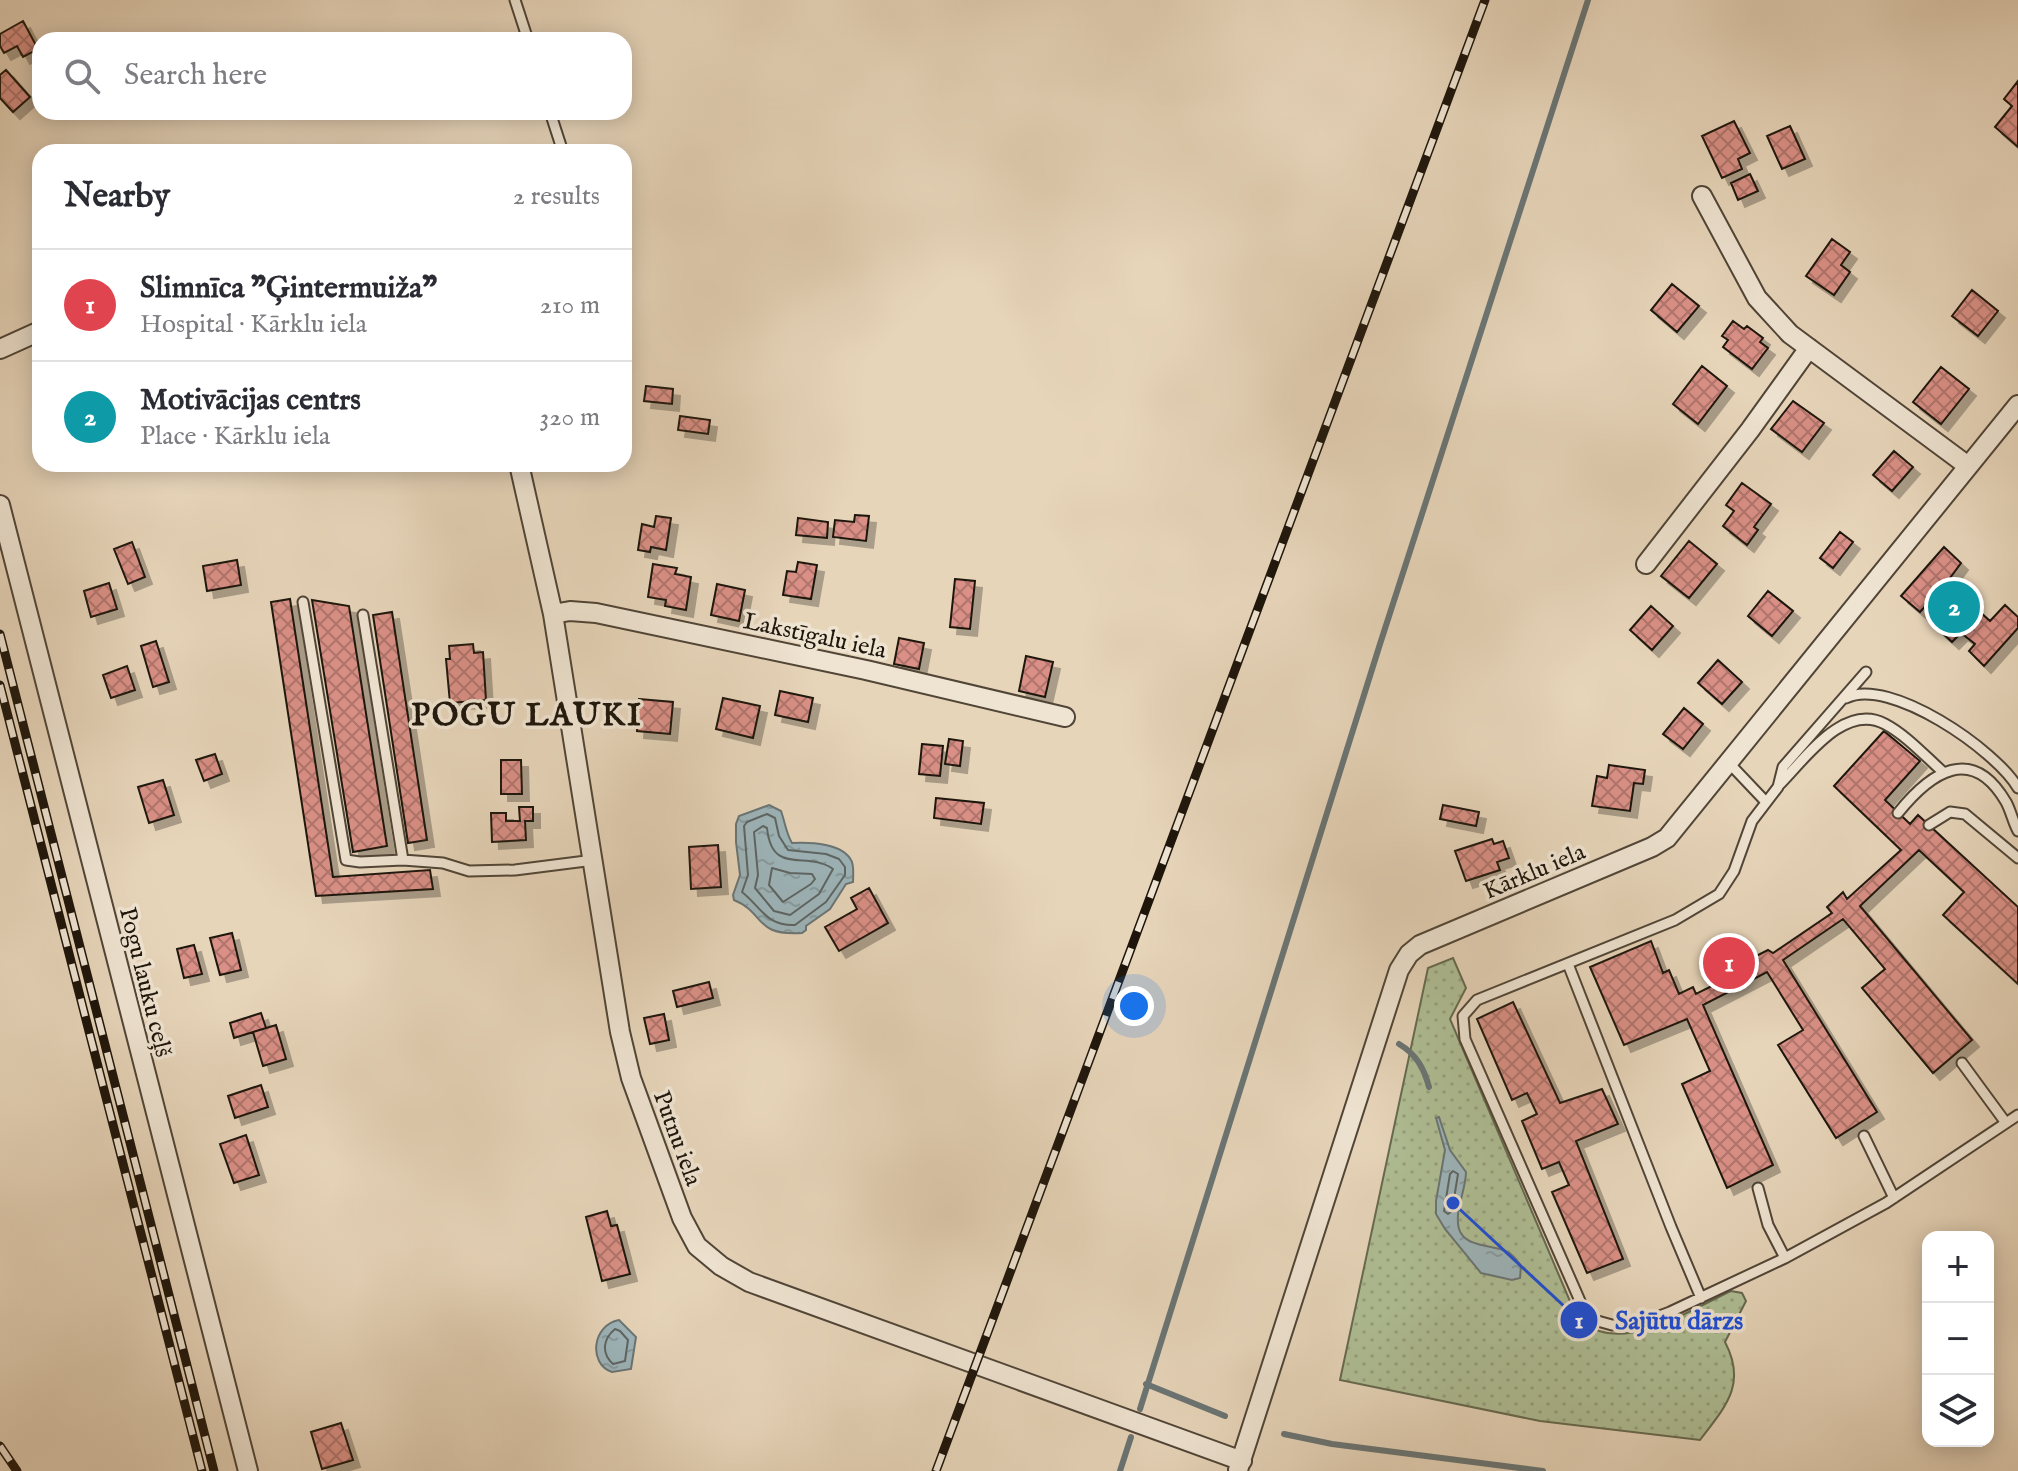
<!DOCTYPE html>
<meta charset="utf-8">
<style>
:root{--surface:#fff;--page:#f2f2f3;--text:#2b2b33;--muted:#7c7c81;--line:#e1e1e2;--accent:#8f2418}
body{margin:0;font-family:"IM FELL English",serif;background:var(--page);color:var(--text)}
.controls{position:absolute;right:24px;bottom:24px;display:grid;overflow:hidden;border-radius:16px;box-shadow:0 4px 20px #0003}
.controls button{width:72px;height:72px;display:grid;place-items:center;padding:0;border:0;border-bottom:2px solid var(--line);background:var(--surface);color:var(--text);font:40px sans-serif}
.you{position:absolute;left:1134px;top:1006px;width:28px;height:28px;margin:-20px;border:6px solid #fff;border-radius:50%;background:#1a73e8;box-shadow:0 0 0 12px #1a73e833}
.badge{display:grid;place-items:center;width:52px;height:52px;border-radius:50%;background:var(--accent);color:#fff;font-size:26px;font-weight:700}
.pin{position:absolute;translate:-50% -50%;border:4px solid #fff;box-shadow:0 2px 8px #0006}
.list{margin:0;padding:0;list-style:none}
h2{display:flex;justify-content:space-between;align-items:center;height:104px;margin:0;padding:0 32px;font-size:34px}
h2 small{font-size:26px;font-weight:400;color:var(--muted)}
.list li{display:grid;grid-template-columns:52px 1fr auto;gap:24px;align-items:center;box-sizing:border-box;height:112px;padding:0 32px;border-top:2px solid var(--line)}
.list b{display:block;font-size:30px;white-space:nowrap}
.list p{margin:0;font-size:26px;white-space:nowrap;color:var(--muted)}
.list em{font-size:26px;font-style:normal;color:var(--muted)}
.icon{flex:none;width:44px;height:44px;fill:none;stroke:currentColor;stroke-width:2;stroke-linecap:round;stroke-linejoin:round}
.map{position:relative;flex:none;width:2018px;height:1471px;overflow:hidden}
.search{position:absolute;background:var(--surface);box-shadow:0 4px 20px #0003;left:32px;top:32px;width:600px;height:88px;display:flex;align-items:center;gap:20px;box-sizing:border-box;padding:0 28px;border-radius:24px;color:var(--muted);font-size:30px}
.panel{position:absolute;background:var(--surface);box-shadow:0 4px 20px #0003;left:32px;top:144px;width:600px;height:328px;border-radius:24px}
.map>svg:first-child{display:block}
</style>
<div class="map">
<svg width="2018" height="1471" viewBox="0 0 2018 1471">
<defs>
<pattern id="park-dots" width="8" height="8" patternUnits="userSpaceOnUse" patternTransform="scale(2)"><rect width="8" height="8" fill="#afbe95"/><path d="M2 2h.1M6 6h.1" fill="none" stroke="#96a27f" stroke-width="1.8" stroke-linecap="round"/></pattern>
<pattern id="water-ripples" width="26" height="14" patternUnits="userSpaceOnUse" patternTransform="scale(2)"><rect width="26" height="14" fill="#9db5bb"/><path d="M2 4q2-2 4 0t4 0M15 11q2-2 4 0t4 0" fill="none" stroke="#879b9f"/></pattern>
<pattern id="building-cross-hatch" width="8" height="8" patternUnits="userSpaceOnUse" patternTransform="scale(2)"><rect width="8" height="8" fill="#da9086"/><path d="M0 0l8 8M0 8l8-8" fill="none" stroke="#b0746c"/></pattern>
<filter id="shadow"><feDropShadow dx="7" dy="7" stdDeviation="0" flood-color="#0004"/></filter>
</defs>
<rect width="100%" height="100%" fill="#e7d5ba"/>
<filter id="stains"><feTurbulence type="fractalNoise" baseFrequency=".0025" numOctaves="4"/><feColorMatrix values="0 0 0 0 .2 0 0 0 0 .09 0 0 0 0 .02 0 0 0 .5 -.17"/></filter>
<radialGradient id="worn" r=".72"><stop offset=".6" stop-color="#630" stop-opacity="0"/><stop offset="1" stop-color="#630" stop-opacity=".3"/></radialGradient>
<path fill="url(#park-dots)" stroke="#666a50" stroke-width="2" d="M 1453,958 L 1466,988 L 1450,1019 L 1572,1306 C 1580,1316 1586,1327 1599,1331 C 1639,1344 1696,1307 1731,1291 L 1742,1293 L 1746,1301 L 1725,1342 C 1747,1384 1726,1406 1700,1440 L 1540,1421 L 1340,1380 L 1428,968 Z"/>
<path fill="url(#water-ripples)" stroke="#6a7575" stroke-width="2" d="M 769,805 L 781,811 C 785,822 786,833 792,843 C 810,842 844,843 852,862 C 854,868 853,876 853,882 L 846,884 L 830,909 L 806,926 L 806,930 L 802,933 C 753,936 766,913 734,900 L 733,895 L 740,875 L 736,842 L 736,824 L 739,816 Z
M 1439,1117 L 1450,1150 L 1466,1172 C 1466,1190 1454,1211 1459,1229 C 1464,1246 1489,1245 1503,1250 C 1512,1253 1516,1259 1521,1266 L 1520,1278 L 1512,1280 L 1481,1273 L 1445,1229 L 1436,1214 L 1436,1201 L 1445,1150 L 1436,1118 Z
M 619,1320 L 636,1337 L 631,1369 L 612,1372 C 588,1364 592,1325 619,1320 Z"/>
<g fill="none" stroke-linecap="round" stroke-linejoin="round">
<path stroke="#5d6563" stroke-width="2" d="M 767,814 L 775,818 L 779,836 L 788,850 L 826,854 L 839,859 L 845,867 L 845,875 L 826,902 L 795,925 C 766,926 762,908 742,892 L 748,875 L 744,826 L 747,822 Z
M 763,826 L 767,828 C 772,877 807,850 833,869 L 819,894 L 790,915 L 774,911 L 755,888 L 758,875 L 754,832 Z
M 772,868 L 790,873 L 812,874 L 815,879 L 811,884 L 783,902 L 769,885 Z
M 1453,1171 L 1458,1174 L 1452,1211 L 1448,1214 L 1444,1211 L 1450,1174 Z
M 615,1329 L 620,1331 L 628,1340 L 625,1361 L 613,1364 C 601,1353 603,1339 615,1329 Z"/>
<path stroke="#6a7575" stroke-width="6" d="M 1399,1044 C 1416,1054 1424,1068 1429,1087
M 1146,1384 L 1225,1416
M 1140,1409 L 1380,644 L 1588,0
M 1284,1434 L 1332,1444 L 1543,1471
M 1120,1471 L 1131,1437"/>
</g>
<path fill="url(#building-cross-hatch)" stroke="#1d150b" stroke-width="2" filter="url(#shadow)" d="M 23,21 L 38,49 L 23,57 L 17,46 L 4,53 L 0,46 L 0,34 Z
M 6,70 L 30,97 L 13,112 L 0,98 L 0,75 Z
M 2018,81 L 2018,147 L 1995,127 L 2012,106 L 2004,99 Z
M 1734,121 L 1750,153 L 1738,159 L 1742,169 L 1722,178 L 1702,136 Z
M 1790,126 L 1805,159 L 1782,169 L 1767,136 Z
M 1750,174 L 1758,191 L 1738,200 L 1731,183 Z
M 1832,239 L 1850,252 L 1841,265 L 1850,272 L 1834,295 L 1806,276 Z
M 1672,284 L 1699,306 L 1677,332 L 1651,310 Z
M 1972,290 L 1998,311 L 1978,336 L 1952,316 Z
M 1733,321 L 1744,329 L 1747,326 L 1763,338 L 1760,342 L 1768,348 L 1752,369 L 1723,347 L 1728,340 L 1722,336 Z
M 1702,366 L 1727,386 L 1698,424 L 1673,404 Z
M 1941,367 L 1969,389 L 1941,424 L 1913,402 Z
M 646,386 L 673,389 L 672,404 L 644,401 Z
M 1793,401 L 1824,423 L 1802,452 L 1771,429 Z
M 680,416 L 710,420 L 708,434 L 678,430 Z
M 1894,451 L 1913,467 L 1892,491 L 1873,475 Z
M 1742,483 L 1771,504 L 1754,527 L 1758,530 L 1747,545 L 1723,526 L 1734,511 L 1726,505 Z
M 855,515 L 869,516 L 866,541 L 833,537 L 835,520 L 854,522 Z
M 656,516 L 671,518 L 666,550 L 651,547 L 650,552 L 638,550 L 642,524 L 654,527 Z
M 798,518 L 828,522 L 827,538 L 796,535 Z
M 1840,532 L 1853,542 L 1833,568 L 1820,558 Z
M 1689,541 L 1717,564 L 1689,598 L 1661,576 Z
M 132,542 L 145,577 L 128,584 L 114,549 Z
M 1944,547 L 1961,563 L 1947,582 L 1990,621 L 2005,605 L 2018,617 L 2018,628 L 1984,666 L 1969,651 L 1975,644 L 1961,633 L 1952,642 L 1928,620 L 1936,610 L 1928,603 L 1920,612 L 1901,596 Z
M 237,560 L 241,585 L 207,591 L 203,566 Z
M 798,562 L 817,565 L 811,599 L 783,595 L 787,571 L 796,572 Z
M 653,564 L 677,568 L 675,574 L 691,577 L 686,610 L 665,606 L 666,600 L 648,597 Z
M 955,579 L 975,581 L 970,629 L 950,627 Z
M 109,583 L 117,609 L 91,617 L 84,591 Z
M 717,584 L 745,590 L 739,621 L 711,615 Z
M 1768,591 L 1793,611 L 1772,636 L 1748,616 Z
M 290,599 L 333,877 L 430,870 L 433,889 L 316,896 L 271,602 Z
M 312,600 L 349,606 L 387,846 L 353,852 Z
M 1651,606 L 1673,626 L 1652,650 L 1630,630 Z
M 392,612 L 427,840 L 408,843 L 373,615 Z
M 899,638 L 924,643 L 919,669 L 894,664 Z
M 156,641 L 169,682 L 153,687 L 141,646 Z
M 473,644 L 474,653 L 483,652 L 486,700 L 450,703 L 446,659 L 450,659 L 449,646 Z
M 1026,656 L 1053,662 L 1045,697 L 1019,691 Z
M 1718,660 L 1742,682 L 1722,704 L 1698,683 Z
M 127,666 L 135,690 L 111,698 L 103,675 Z
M 780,691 L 813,698 L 808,722 L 775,715 Z
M 723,698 L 760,706 L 753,738 L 716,729 Z
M 639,699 L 673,702 L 670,734 L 637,731 Z
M 1684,708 L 1703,724 L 1683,749 L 1663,734 Z
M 1884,731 L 1920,761 L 1885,800 L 1910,824 L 1918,815 L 2018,907 L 2018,984 L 1943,915 L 1964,892 L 1919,850 L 1860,906 L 1972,1040 L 1933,1073 L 1862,988 L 1885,969 L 1843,919 L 1783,960 L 1877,1112 L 1836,1138 L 1778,1045 L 1803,1030 L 1767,972 L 1703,1005 L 1773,1165 L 1727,1188 L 1682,1084 L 1710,1071 L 1687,1019 L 1624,1045 L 1590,967 L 1651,941 L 1663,973 L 1669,970 L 1679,994 L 1693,987 L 1696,994 L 1756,964 L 1754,957 L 1768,950 L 1773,953 L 1832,913 L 1827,907 L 1843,892 L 1847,899 L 1901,850 L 1834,786 Z
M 949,739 L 963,741 L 960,766 L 945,764 Z
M 922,744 L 943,746 L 940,776 L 919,774 Z
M 215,754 L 222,774 L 204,781 L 196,760 Z
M 501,760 L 521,760 L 522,794 L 501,794 Z
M 1609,765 L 1645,770 L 1643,784 L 1634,783 L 1630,811 L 1592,806 L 1597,776 L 1607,778 Z
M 163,780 L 174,815 L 149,823 L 138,787 Z
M 936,798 L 984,803 L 981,824 L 934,818 Z
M 1443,805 L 1479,812 L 1476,826 L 1440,819 Z
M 519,807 L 533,807 L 533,821 L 525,821 L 526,840 L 492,842 L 491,813 L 506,813 L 506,821 L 520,821 Z
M 1492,839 L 1494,844 L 1503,841 L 1509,858 L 1497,862 L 1500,870 L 1466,881 L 1455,851 Z
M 718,845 L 721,887 L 691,889 L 689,847 Z
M 869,888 L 888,923 L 839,951 L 825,927 L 857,909 L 851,898 Z
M 232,933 L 241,970 L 220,975 L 210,938 Z
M 194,945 L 202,974 L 184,978 L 177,949 Z
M 709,982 L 713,998 L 677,1007 L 673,991 Z
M 1513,1002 L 1560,1103 L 1602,1089 L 1618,1124 L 1576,1141 L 1623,1259 L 1587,1273 L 1552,1192 L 1569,1185 L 1559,1162 L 1542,1169 L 1522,1121 L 1537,1114 L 1527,1093 L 1512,1100 L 1477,1019 Z
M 261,1013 L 266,1028 L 234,1038 L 230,1023 Z
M 664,1014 L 669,1040 L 650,1044 L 644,1018 Z
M 276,1025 L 286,1059 L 263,1066 L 253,1032 Z
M 261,1085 L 268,1107 L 235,1118 L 228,1096 Z
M 246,1135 L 259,1175 L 234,1183 L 220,1144 Z
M 607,1211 L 611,1226 L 617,1225 L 630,1274 L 602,1281 L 586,1217 Z
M 341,1423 L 353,1460 L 322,1469 L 311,1432 Z"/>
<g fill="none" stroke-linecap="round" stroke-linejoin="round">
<defs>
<path id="lane" d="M 515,0 L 528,40
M 550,112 L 563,152
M 303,602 L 346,860 L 360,862 L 403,860 L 443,863 L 469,871 L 515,870 L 594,860
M 363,615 L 403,860
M 1866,672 L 1783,767 L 1778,787 L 1752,821 L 1734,871 L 1719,894 L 1675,920 L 1477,1000 L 1463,1016 L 1465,1039 L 1584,1310 L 1594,1320 L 1612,1325 L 1638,1324 L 1670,1312 L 1785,1258 L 1886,1203 L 2018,1115
M 1846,698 C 1889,676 1996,750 2018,788
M 1728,762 L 1766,802
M 1779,785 C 1805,759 1844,702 1885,724 C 1906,735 1925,756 1943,772
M 1898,813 C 1931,772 1972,744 2006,802 C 2011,811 2013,822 2018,831
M 1929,825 L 1950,812 L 1965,814 L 2018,858
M 1568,964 L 1671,1227 L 1701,1298
M 1962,1063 L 2006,1123
M 1864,1136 L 1894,1198
M 1758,1188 L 1768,1225 L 1785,1258"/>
<path id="street" d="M 1702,196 L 1757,298 L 1790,334 L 1968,466
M 0,349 L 40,331
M 519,464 L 553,614 L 620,1032 L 631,1078 L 682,1218 L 697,1246 L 721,1266 L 749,1282 L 1242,1461
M 0,505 L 248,1471
M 1646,564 L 1750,430 L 1809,348
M 553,614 L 570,611 L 596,613 L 866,670 L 1065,717
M 1238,1470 L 1399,970 L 1409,954 L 1420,945 L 1652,847 L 1667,838 L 2018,405"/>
</defs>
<use href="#lane" stroke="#504537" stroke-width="13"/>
<use href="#street" stroke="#504537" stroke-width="22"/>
<use href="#lane" stroke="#efe4d2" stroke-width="9"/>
<use href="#street" stroke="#efe4d2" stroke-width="18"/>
<defs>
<path id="rail" d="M 0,634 L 214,1471
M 0,685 L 202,1471
M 0,1446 L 17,1471
M 936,1471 L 1485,0"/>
</defs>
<use href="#rail" stroke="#1d150b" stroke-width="9"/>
<use href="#rail" stroke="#efe4d2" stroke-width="6" stroke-dasharray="18" stroke-linecap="butt"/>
</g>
<g text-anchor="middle" stroke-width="7" stroke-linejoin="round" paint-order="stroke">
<g font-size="24" fill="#1d150b" stroke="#efe4d2">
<text transform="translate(815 635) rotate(12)" y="8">Lakstīgalu iela</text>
<text transform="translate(1534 871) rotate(-23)" y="8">Kārklu iela</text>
<text transform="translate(146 982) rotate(76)" y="8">Pogu lauku ceļš</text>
<text transform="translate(678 1138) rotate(70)" y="8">Putnu iela</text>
</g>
<g font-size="32" font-weight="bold" letter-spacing="2" fill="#1d150b" stroke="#efe4d2">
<text x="527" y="725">POGU LAUKI</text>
</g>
</g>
<path fill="none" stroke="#1d4ed8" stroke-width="3" d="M1453 1203L1579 1320"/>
<g fill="#1d4ed8" stroke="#efe4d2" stroke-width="3">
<circle cx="1453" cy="1203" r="8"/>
<circle cx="1579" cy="1320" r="20"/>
</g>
<g font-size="24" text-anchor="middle" font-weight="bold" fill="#fff">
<text x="1579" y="1328">1</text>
</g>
<g font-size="26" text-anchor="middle" font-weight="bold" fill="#1d4ed8" stroke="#efe4d2" stroke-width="7" stroke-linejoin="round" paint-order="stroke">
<text x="1679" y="1329">Sajūtu dārzs</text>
</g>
<rect width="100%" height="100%" filter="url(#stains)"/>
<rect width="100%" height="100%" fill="url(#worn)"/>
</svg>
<div class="controls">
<button>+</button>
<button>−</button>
<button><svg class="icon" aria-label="layers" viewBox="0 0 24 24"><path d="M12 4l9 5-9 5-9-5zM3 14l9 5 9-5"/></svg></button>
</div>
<div class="you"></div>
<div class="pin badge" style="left:1729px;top:963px;background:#e0444e">1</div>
<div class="pin badge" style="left:1954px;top:607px;background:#0f9aa8">2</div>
<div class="search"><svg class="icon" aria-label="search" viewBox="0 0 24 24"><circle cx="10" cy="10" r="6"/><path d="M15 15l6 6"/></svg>Search here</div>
<section class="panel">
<h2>Nearby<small>2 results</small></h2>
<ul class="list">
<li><span class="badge" style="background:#e0444e">1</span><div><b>Slimnīca &quot;Ģintermuiža&quot;</b><p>Hospital · Kārklu iela</p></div><em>210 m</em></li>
<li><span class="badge" style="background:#0f9aa8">2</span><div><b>Motivācijas centrs</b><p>Place · Kārklu iela</p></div><em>320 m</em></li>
</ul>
</section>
</div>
